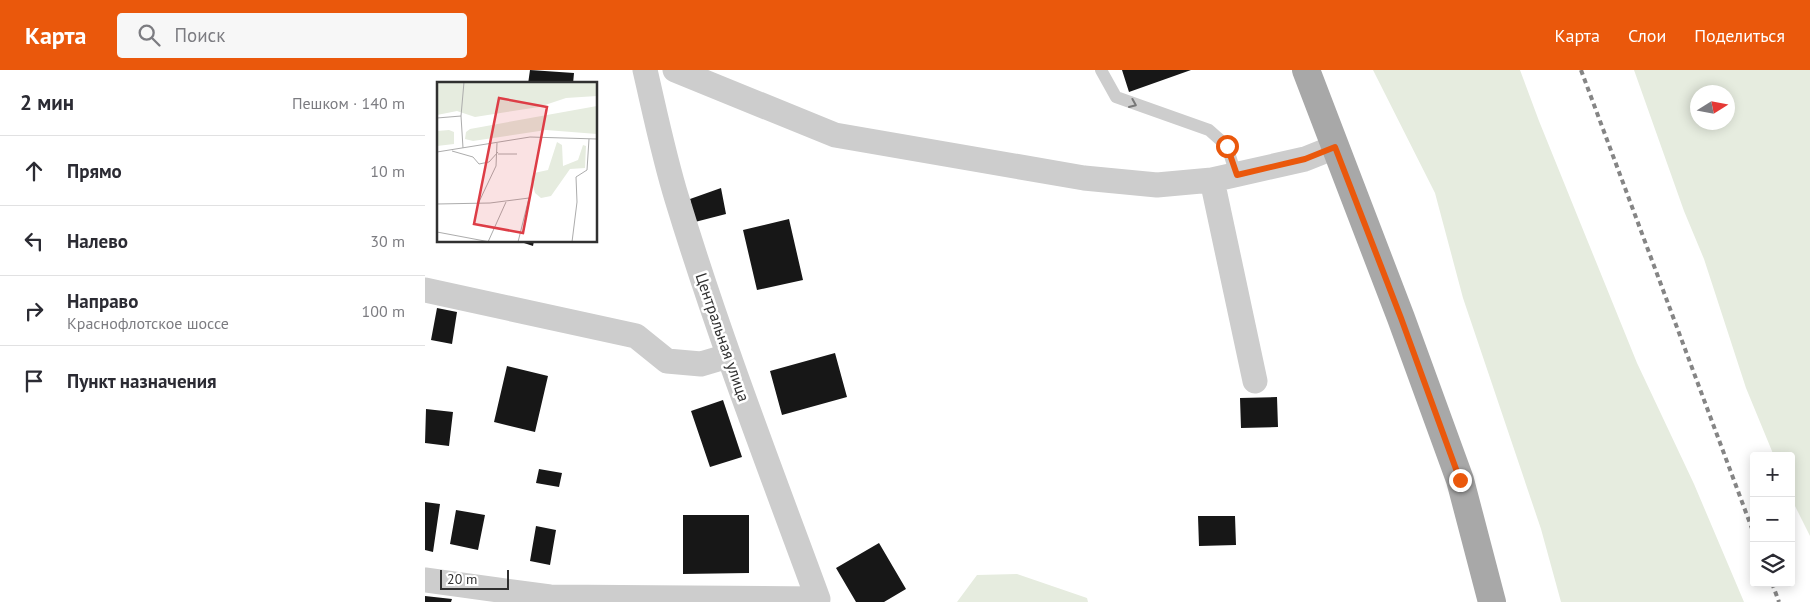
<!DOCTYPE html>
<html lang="ru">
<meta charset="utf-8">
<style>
:root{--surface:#fff;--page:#f7f7f7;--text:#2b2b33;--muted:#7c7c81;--line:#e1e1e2;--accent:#ea580c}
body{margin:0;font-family:"PT Sans",sans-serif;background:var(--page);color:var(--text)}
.controls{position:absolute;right:15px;bottom:15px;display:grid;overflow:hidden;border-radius:5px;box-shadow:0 2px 12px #0003}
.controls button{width:45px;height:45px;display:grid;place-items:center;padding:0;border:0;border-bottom:1px solid var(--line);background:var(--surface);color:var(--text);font:25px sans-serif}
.compass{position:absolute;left:1265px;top:15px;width:45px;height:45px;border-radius:50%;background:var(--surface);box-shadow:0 2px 12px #0003;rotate:79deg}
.scale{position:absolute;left:15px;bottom:12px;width:69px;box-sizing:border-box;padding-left:5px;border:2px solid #303030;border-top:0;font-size:14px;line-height:18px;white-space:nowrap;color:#303030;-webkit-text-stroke:4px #fff;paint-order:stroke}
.stop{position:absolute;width:15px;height:15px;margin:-11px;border:4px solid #ea580c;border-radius:50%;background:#fff}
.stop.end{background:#ea580c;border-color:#fff;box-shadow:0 1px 5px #0008}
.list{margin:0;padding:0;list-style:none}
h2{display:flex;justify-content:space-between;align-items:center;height:65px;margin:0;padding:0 20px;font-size:21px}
h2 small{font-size:16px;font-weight:400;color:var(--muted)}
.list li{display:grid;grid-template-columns:32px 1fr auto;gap:15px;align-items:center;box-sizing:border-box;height:70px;padding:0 20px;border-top:1px solid var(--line)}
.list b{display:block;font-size:19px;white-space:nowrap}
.list p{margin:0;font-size:16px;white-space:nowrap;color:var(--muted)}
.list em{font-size:16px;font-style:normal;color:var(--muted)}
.icon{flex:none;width:28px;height:28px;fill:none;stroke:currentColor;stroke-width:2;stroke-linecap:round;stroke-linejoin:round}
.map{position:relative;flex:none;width:1385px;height:532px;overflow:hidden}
header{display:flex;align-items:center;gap:30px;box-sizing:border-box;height:70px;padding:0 25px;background:var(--accent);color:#fff}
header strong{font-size:24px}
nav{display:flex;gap:28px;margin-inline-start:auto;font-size:18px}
.search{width:350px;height:45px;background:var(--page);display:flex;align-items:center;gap:12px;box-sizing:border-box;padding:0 18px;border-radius:5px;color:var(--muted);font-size:19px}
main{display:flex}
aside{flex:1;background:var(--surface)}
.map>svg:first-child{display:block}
</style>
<header>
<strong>Карта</strong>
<div class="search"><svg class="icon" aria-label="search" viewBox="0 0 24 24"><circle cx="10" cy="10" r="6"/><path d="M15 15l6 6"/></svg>Поиск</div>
<nav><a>Карта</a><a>Слои</a><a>Поделиться</a></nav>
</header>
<main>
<aside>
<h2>2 мин<small>Пешком · 140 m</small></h2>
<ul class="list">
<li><svg class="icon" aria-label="ahead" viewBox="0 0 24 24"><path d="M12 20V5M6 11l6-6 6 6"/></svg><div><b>Прямо</b></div><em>10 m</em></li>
<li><svg class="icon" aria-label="left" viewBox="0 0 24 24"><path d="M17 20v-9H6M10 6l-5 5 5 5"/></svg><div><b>Налево</b></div><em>30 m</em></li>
<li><svg class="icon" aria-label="right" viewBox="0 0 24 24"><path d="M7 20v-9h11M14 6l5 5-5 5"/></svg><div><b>Направо</b><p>Краснофлотское шоссе</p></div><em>100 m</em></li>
<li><svg class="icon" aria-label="arrive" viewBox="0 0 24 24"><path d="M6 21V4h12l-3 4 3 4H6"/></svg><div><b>Пункт назначения</b></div></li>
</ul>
</aside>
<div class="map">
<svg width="1385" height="532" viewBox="0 0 1385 532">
<rect width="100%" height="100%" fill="#fff"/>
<path fill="#e6ecdf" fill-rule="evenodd" d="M 948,0 L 1095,0 L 1114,51 L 1212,293 L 1269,414 L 1319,532 L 1136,532 L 1116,459 L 1038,228 L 1010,123 Z
M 1209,0 L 1385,0 L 1385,466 L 1366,428 L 1366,386 L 1349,386 L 1321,318 L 1279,189 L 1259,141 ZM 1272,22 L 1302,22 L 1302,52 L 1272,52 Z
M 592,504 L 662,528 L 663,532 L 532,532 L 552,505 Z"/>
<path fill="#171717" d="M 105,0 L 149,3 L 148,14 L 103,14 Z
M 697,0 L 766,0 L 704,22 Z
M 296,118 L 301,144 L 270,152 L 265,129 Z
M 364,149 L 378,210 L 332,220 L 318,160 Z
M 93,171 L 109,171 L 108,176 Z
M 12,238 L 32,242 L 27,274 L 6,270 Z
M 410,283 L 422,327 L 357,345 L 345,301 Z
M 82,296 L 123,306 L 110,362 L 69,352 Z
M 852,327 L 853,357 L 816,358 L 815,328 Z
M 298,330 L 317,387 L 285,397 L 266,341 Z
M 1,339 L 28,342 L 24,376 L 0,373 Z
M 114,399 L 137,403 L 134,417 L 111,413 Z
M 0,432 L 15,434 L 8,482 L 0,480 Z
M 31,440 L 60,445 L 53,480 L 25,474 Z
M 258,445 L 324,445 L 324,503 L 258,504 Z
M 773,446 L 810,446 L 811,475 L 774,476 Z
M 111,456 L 131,460 L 125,495 L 105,491 Z
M 454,473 L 481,519 L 459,532 L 431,532 L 411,498 Z
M 0,526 L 27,529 L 26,532 L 0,532 Z"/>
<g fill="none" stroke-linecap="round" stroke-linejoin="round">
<path stroke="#cdcdcd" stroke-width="12" d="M 676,0 L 691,27 L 784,60 L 802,76 L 811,105"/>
<path stroke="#cdcdcd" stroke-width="25" d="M 250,0 L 410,65 L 659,108 L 732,115 L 787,110 L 880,89 L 910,77
M 787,110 L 830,311
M 0,220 L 211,266 L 242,291 L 276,294 L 303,286
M 0,510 L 125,527 L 393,529 C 344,396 293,264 252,129 C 239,87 230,43 220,0"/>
<path stroke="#a8a8a8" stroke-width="28" d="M 881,0 L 976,248 L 1035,410 L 1067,532"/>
<path stroke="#858585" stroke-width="4" stroke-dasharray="5 4" stroke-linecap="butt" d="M 1156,0 L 1329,464
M 1347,513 L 1354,532"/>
</g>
<defs><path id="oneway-chevron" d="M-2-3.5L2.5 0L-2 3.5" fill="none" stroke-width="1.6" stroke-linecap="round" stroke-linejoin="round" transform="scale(1.25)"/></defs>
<use stroke="#777" href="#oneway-chevron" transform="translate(708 34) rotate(23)"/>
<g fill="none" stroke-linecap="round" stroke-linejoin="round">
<path stroke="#ea580c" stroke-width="6" d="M 802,76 L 812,105 L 880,89 L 910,77 L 976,248 L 1035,410"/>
</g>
<g text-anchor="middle" stroke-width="5" stroke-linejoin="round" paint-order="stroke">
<g font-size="16" fill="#303030" stroke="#fff">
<text transform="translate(298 267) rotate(71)" y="6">Центральная улица</text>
</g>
</g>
<g transform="translate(12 12)">
<rect width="160" height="160" fill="#fff"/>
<path d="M 0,0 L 160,0 L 160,14 L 129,16 L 102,25 L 38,35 L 20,29 L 0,33 ZM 160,24 L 160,52 L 109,48 L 36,59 L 28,57 L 29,50 L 33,47 ZM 12,48 L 17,50 L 17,62 L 0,64 L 0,49 ZM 120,60 L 125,63 L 126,84 L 141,78 L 146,63 L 149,64 L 148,86 L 133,87 L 114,114 L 104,116 L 98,111 L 94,97 L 97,91 L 111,88 Z" fill="#e6ecdf"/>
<path fill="none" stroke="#acacac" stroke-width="1" d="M 24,34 L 27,0M 0,36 L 24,34 L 26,66M 15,69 L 36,75 L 42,82 L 52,80 L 61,70M 0,70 L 93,55 L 160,57M 61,72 L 80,72M 0,122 L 53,121 L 92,116 L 81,160M 41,122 L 59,84 L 60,61M 0,150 L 53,160M 51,160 L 69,120M 135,160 L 140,120 L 139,95 L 150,88 L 152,57"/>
<path fill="#dd3d46" fill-opacity="0.15" stroke="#dd3d46" stroke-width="2.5" d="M 62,16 L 110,25 L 86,151 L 37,142 Z"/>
<rect width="160" height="160" fill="none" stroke="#303030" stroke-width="2.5"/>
</g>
</svg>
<div class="controls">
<button>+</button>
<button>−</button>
<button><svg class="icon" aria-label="layers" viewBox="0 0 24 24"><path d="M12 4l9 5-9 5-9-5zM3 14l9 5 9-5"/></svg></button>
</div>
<svg class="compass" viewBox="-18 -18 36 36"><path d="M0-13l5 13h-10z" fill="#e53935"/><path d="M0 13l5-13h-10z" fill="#7c7c81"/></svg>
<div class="scale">20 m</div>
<div class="stop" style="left:802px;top:76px"></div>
<div class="stop end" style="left:1035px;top:410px"></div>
</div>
</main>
